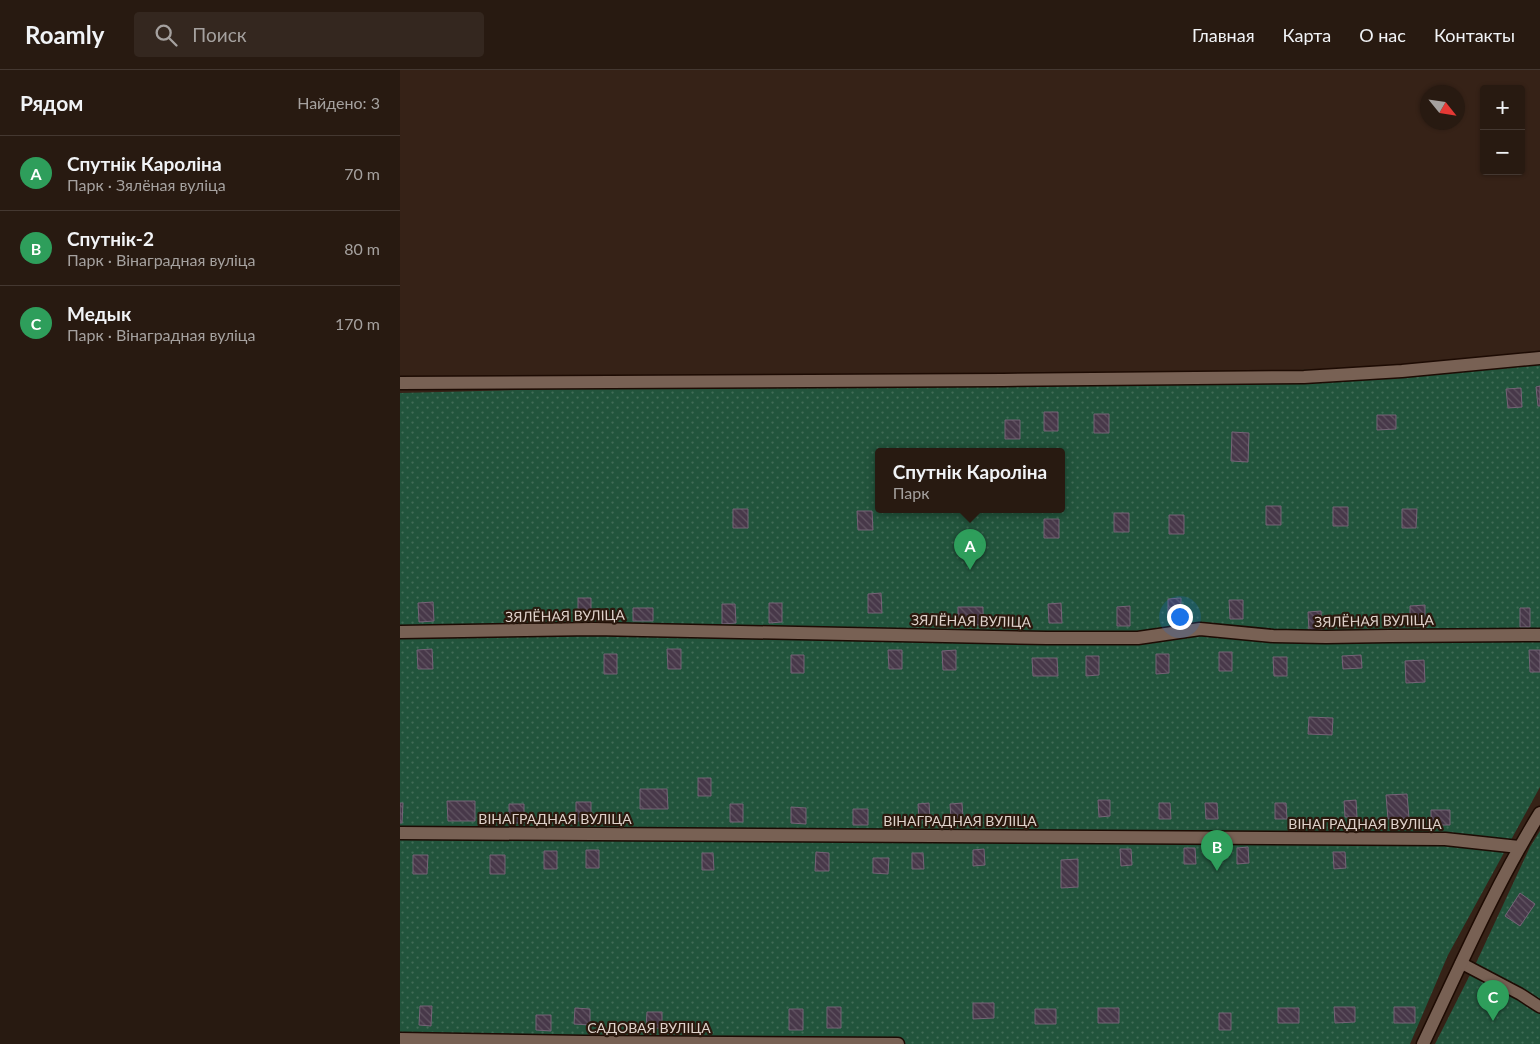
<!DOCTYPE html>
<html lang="ru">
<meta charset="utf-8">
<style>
:root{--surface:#281a11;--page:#34271f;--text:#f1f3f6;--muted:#a5a19f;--line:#443831;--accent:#9cb4fd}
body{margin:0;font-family:Lato,sans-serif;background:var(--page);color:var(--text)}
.controls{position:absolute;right:15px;top:15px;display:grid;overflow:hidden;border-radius:5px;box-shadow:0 1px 4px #0004}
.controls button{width:45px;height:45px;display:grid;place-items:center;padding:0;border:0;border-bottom:1px solid var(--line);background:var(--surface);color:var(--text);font:25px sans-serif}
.compass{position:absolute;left:1020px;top:15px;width:45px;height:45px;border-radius:50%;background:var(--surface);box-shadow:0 1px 4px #0004;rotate:120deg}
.you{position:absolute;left:779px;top:546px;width:18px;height:18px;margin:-12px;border:4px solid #fff;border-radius:50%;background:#1a73e8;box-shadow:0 0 0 8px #1a73e833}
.badge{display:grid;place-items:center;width:32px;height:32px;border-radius:50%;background:var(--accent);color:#fff;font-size:16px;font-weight:700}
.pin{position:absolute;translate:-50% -41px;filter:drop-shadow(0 1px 2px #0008)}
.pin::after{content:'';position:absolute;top:26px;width:18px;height:15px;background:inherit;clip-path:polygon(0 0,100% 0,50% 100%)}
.popup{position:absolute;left:475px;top:378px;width:190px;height:65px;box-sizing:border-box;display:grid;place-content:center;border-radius:5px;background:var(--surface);filter:drop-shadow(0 1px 4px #0005);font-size:16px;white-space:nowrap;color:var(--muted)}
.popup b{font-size:19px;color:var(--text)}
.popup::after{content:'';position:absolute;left:50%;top:100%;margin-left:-10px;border:10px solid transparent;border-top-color:var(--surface)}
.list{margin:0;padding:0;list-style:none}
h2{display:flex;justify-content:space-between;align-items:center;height:65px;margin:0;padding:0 20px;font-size:21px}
h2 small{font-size:16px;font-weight:400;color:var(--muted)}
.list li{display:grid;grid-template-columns:32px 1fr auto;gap:15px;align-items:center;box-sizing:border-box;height:75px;padding:0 20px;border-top:1px solid var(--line)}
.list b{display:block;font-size:19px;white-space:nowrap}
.list p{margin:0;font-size:16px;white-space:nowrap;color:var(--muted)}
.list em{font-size:16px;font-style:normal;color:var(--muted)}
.icon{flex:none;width:28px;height:28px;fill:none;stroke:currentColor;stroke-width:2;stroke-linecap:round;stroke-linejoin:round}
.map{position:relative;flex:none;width:1140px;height:974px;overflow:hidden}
header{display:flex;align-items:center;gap:30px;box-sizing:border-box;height:70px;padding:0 25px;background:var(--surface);border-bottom:1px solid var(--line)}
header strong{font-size:24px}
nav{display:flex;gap:28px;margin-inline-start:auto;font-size:18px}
.search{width:350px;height:45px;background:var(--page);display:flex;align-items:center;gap:12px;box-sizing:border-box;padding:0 18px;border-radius:5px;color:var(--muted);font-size:19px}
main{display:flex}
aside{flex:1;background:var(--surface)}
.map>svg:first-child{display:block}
</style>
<header>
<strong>Roamly</strong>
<div class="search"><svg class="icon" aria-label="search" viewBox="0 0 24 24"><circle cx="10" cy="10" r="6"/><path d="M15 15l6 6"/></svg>Поиск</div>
<nav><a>Главная</a><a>Карта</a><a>О нас</a><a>Контакты</a></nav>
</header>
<main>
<aside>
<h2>Рядом<small>Найдено: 3</small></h2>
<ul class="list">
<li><span class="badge" style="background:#2e9e5b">A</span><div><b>Спутнік Кароліна</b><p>Парк · Зялёная вуліца</p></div><em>70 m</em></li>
<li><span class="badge" style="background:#2e9e5b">B</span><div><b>Спутнік-2</b><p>Парк · Вінаградная вуліца</p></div><em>80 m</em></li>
<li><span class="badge" style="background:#2e9e5b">C</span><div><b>Медык</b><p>Парк · Вінаградная вуліца</p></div><em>170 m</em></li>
</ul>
</aside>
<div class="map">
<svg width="1140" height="974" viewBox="0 0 1140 974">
<defs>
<pattern id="garden-dots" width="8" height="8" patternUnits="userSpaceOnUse" patternTransform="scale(1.25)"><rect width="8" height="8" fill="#22543c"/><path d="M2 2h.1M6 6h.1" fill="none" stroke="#426c57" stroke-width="1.8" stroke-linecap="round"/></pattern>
<pattern id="building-back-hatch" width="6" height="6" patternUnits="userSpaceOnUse" patternTransform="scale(1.25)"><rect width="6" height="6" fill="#473849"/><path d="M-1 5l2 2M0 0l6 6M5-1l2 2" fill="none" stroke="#615462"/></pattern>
</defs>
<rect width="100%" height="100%" fill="#362217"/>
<path fill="url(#garden-dots)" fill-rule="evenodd" d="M 1140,294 L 1140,717 L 1048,885 L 1010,974 L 0,974 L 0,323 ZM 479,381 L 661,381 L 661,439 L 479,439 Z
M 1140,761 L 1140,974 L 1035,974 L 1077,891 L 1130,777 Z"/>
<path fill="url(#building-back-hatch)" stroke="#756477" d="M 1140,316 L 1140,336 L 1138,336 L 1136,317 Z
M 1121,318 L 1122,337 L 1108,338 L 1106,319 Z
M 644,342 L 658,342 L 658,361 L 644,361 Z
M 694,344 L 709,344 L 709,363 L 694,363 Z
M 977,345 L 996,345 L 996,359 L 977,360 Z
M 605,350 L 620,350 L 620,369 L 605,369 Z
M 832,362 L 849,363 L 848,392 L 831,391 Z
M 866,436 L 881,436 L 881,455 L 866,455 Z
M 933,437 L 948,437 L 948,456 L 933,456 Z
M 333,439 L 348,439 L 348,458 L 333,458 Z
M 1002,439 L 1017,439 L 1016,458 L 1002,458 Z
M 457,441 L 472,441 L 473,460 L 458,460 Z
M 714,443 L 729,443 L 729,462 L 714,462 Z
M 769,445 L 784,445 L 784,464 L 769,464 Z
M 644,449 L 659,449 L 659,468 L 644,468 Z
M 481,523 L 482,543 L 468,543 L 468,524 Z
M 178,528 L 191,528 L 191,547 L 178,548 Z
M 781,528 L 781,548 L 768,548 L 768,529 Z
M 829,530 L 843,530 L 843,549 L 830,549 Z
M 33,532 L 34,551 L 19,552 L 18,533 Z
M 369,533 L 382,533 L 382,552 L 369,553 Z
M 661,533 L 662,553 L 649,553 L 648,534 Z
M 322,534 L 335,534 L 336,553 L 322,554 Z
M 1025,535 L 1025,555 L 1010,555 L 1010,536 Z
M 730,536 L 730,556 L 717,556 L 717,537 Z
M 558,537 L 583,537 L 583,555 L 558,555 Z
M 233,538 L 253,538 L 253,551 L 233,551 Z
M 1120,538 L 1130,538 L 1130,557 L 1120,557 Z
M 921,541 L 922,561 L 909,561 L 908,542 Z
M 32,579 L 33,599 L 18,599 L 17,580 Z
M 267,579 L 281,579 L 281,599 L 268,599 Z
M 488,580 L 502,580 L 502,599 L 489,599 Z
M 556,580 L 556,600 L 543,600 L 542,581 Z
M 1129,580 L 1140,580 L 1140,602 L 1130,602 Z
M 819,582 L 832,582 L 832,601 L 819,601 Z
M 204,584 L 217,584 L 217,604 L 204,604 Z
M 756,584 L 769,584 L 769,603 L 756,604 Z
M 391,585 L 404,585 L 404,603 L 391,603 Z
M 961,585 L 962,598 L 943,599 L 942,586 Z
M 686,586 L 699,586 L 699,605 L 686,606 Z
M 873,587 L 887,587 L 887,606 L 874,606 Z
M 632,588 L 657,588 L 658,606 L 633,606 Z
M 1024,590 L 1025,612 L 1006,613 L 1005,591 Z
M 909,647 L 933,648 L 932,665 L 908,664 Z
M 298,708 L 311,708 L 311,726 L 298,726 Z
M 240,719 L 267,719 L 268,739 L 240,739 Z
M 1007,724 L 1009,748 L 988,749 L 986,725 Z
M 698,730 L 710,730 L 710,746 L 699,747 Z
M 956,730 L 957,747 L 945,747 L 944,731 Z
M 47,731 L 75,731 L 75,751 L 48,751 Z
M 176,732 L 191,732 L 191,751 L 176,751 Z
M 0,733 L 3,733 L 2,753 L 0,753 Z
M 529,733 L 530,749 L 519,750 L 518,734 Z
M 562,733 L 563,749 L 551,750 L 550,734 Z
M 759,733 L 770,733 L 771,749 L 759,749 Z
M 805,733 L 817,733 L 818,749 L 806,749 Z
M 875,733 L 886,733 L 887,749 L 875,749 Z
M 109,734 L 124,734 L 124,753 L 109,753 Z
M 330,734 L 343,734 L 343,752 L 330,752 Z
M 391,737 L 406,738 L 406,754 L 391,753 Z
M 453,739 L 468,739 L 468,755 L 453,755 Z
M 1031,740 L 1050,740 L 1050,755 L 1031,755 Z
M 848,777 L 849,793 L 837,794 L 837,778 Z
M 784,778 L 795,778 L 796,794 L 784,794 Z
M 584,779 L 585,795 L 573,796 L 573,780 Z
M 720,779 L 731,779 L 732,795 L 721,796 Z
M 186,780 L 199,780 L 199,798 L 186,798 Z
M 144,781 L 157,781 L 157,799 L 144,799 Z
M 416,782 L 429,783 L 429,801 L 415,801 Z
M 933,782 L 945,782 L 946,798 L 934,799 Z
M 302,783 L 313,783 L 314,800 L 302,800 Z
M 512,783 L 523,783 L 524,799 L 512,799 Z
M 13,785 L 28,785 L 27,804 L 13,804 Z
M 90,785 L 105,785 L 105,804 L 90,804 Z
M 473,788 L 489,788 L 488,804 L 473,803 Z
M 678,789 L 678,817 L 661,818 L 661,790 Z
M 1120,823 L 1135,834 L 1120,856 L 1105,846 Z
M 573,933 L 594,933 L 594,948 L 573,949 Z
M 20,936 L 32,936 L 31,956 L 19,955 Z
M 427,937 L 441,937 L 441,958 L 427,958 Z
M 934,937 L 955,937 L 955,952 L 935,953 Z
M 994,937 L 1015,937 L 1015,953 L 994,953 Z
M 175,938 L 190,939 L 190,955 L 174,954 Z
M 698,938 L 719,938 L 719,953 L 698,953 Z
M 878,938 L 899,938 L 899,953 L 878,953 Z
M 389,939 L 403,939 L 403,960 L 389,960 Z
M 635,939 L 656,939 L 656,954 L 635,954 Z
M 247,942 L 262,942 L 262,958 L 246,958 Z
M 819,943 L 831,943 L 831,960 L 819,960 Z
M 136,945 L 151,945 L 151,961 L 136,960 Z"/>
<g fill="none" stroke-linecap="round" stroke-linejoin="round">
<defs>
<path id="service" d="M 1061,893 L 1120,924 L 1140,937"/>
<path id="minor" d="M 0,562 L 194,559 L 647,568 L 738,568 L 800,559 L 873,566 L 926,567 L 989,566 L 1140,565
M 0,763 L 1045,769 L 1119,777
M 0,969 L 184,972 L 498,974
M 1023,974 C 1060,896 1095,816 1140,743"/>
<path id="tertiary" d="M 0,313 L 603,310 L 904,307 L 1002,301 L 1140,288"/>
</defs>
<use href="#service" stroke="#1d0b03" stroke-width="14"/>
<use href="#minor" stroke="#1d0b03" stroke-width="15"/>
<use href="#tertiary" stroke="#1d0b03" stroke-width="15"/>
<use href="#service" stroke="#786154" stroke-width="11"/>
<use href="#minor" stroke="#786154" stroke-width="12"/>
<use href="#tertiary" stroke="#786154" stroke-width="12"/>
</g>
<g text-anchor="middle" stroke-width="4.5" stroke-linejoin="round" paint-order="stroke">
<g font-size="14" fill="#dfd2cb" stroke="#2b190e">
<text transform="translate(165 546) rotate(-1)" y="5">ЗЯЛЁНАЯ ВУЛІЦА</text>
<text transform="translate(571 551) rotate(1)" y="5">ЗЯЛЁНАЯ ВУЛІЦА</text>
<text transform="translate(974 551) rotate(-1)" y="5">ЗЯЛЁНАЯ ВУЛІЦА</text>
<text x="155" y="754">ВІНАГРАДНАЯ ВУЛІЦА</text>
<text x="560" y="756">ВІНАГРАДНАЯ ВУЛІЦА</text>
<text x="965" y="759">ВІНАГРАДНАЯ ВУЛІЦА</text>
<text x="249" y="963">САДОВАЯ ВУЛІЦА</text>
</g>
</g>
</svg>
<div class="controls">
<button>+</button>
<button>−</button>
</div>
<svg class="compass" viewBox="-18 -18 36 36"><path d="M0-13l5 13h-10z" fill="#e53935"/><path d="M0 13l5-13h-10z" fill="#a5a19f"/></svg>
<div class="you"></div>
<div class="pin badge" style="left:570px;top:500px;background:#2e9e5b">A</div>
<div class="popup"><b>Спутнік Кароліна</b>Парк</div>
<div class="pin badge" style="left:817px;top:801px;background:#2e9e5b">B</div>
<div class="pin badge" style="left:1093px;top:951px;background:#2e9e5b">C</div>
</div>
</main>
